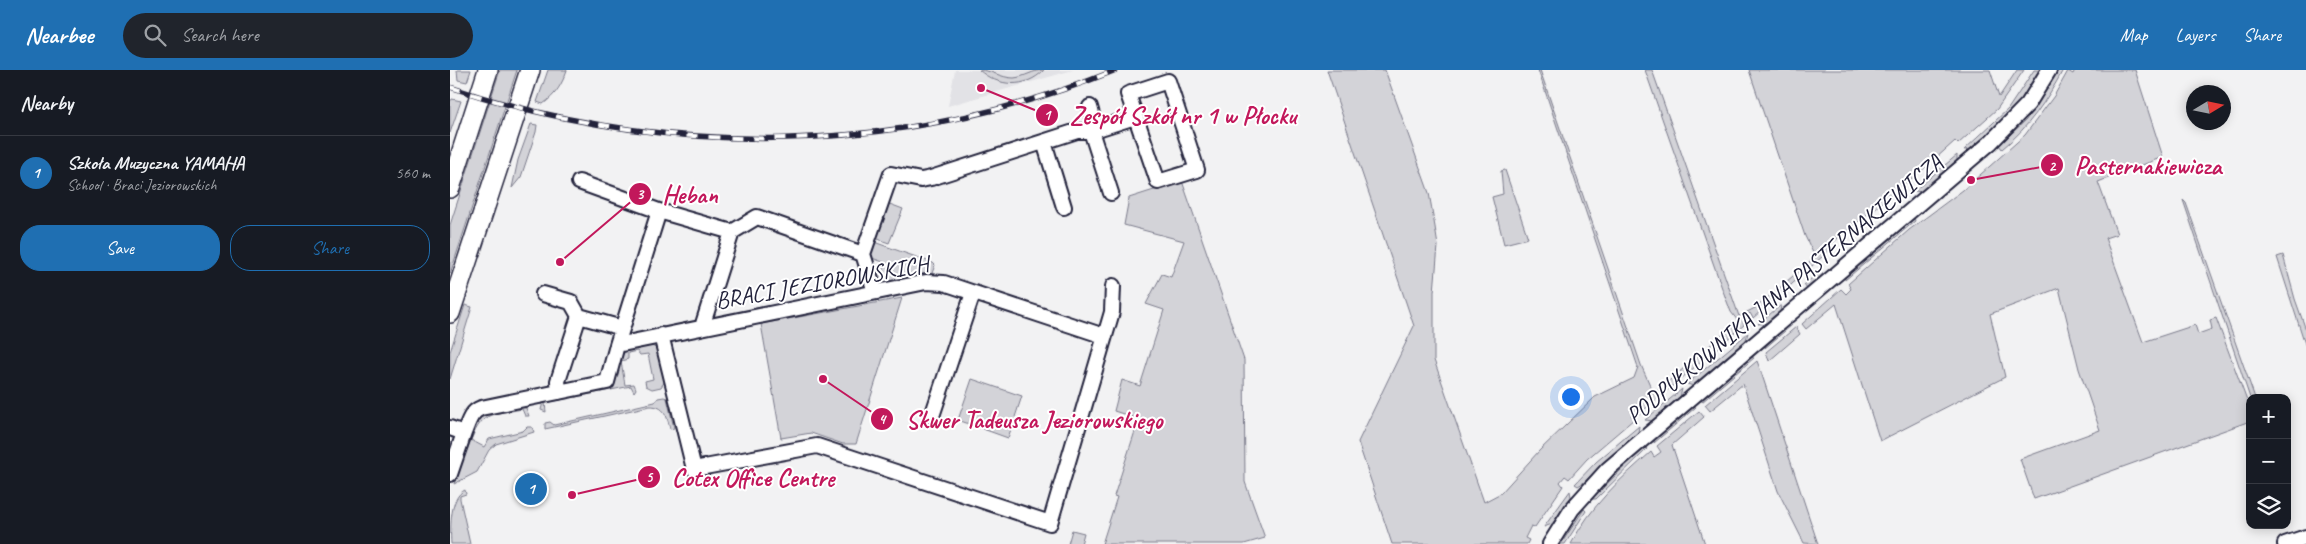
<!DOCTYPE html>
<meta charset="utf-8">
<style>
:root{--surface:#171b24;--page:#20242c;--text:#f1f3f6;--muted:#9ea1a6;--line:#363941;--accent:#1f6fb2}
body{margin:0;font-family:Caveat,sans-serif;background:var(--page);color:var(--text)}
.controls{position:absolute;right:15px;bottom:15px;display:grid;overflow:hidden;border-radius:10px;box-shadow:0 2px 12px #0003}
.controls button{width:45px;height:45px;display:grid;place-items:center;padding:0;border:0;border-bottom:1px solid var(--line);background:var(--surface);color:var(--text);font:25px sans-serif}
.compass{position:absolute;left:1736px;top:15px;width:45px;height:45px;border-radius:50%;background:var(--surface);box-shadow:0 2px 12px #0003;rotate:80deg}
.you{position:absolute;left:1120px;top:326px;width:18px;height:18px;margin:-12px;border:4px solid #fff;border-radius:50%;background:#1a73e8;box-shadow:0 0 0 8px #1a73e833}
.badge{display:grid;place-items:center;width:32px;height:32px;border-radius:50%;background:var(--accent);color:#fff;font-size:16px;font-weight:700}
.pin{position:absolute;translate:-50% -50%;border:2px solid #fff;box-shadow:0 1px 5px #0006}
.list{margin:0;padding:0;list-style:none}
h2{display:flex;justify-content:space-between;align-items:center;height:65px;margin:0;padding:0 20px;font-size:21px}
h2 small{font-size:16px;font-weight:400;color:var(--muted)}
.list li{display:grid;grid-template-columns:32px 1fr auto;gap:15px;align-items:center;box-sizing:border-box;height:75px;padding:0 20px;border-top:1px solid var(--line)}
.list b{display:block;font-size:19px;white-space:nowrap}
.list p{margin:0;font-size:16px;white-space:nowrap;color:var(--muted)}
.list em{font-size:16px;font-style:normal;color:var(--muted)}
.actions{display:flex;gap:10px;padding:15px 20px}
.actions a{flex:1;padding:11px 0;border:1px solid var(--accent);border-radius:20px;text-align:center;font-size:18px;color:var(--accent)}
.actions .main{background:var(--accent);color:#fff}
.icon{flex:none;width:28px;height:28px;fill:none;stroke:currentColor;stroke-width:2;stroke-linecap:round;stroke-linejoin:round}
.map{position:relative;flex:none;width:1856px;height:474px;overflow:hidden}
header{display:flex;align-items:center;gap:30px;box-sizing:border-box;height:70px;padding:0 25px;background:var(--accent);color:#fff}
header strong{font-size:24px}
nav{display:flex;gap:28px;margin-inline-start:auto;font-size:18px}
.search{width:350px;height:45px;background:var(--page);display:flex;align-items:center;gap:12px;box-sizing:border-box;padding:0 18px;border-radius:28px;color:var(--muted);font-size:19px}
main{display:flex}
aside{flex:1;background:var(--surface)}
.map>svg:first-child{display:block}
</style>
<header>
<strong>Nearbee</strong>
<div class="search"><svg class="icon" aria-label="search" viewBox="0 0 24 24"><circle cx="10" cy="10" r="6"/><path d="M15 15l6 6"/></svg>Search here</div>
<nav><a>Map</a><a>Layers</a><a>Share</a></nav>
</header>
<main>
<aside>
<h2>Nearby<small></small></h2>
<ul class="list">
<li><span class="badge">1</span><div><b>Szkoła Muzyczna YAMAHA</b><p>School · Braci Jeziorowskich</p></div><em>560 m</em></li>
</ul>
<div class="actions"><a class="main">Save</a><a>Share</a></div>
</aside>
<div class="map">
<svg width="1856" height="474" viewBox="0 0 1856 474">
<rect width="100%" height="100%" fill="#f2f2f3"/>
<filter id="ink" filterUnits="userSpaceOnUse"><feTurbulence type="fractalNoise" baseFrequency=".02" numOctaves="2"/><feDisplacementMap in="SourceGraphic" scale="10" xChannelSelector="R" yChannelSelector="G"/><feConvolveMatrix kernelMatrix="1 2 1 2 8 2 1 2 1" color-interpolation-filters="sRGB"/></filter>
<g filter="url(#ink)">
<path fill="#e2e2e6" d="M 505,0 L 623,0 L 498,36 Z"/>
<path fill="#d3d3d8" stroke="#7a7a8a" d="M 7,0 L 21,0 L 17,12 L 8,10 Z
M 50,0 L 67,0 L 0,204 L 0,155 Z
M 98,0 L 117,0 C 112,14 106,25 93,34 L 87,32 Z
M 529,0 C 541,0 551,8 564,8 C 575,7 583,0 594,0 C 576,19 548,17 529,0 Z
M 877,0 L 935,0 L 979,123 L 985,157 L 988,176 L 984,222 L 984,290 L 1034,432 L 1051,423 L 1089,381 L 1145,327 L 1184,308 L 1188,297 L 1088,0 L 1090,0 L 1191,295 L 1204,324 L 1288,251 L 1281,242 L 1273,221 L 1195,0 L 1202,0 L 1289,246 L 1307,237 L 1365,187 L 1355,166 L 1299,0 L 1540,0 L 1549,27 L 1567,0 L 1574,0 L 1547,39 L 1508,74 L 1505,71 C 1465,108 1422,140 1381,174 L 1384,176 L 1331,224 L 1328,221 L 1323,225 L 1325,229 L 1303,248 L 1300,243 L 1293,248 L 1294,255 L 1232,308 L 1229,305 L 1224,309 L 1226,313 L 1189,344 L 1186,341 L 1181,345 L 1184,349 L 1137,389 L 1119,409 L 1115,406 L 1110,412 L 1113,416 L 1085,457 L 1081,456 L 1075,468 L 1079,470 L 1077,474 L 942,474 L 908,372 L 964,256 Z
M 1584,0 L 1591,0 L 1563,41 L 1522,79 L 1514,80 L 1558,39 Z
M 1608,0 L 1613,0 C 1597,30 1579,57 1552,79 L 1549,75 L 1576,50 Z
M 1625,0 L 1685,0 L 1713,87 L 1648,112 L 1667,164 L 1655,168 L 1693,272 L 1745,255 L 1748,264 L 1762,259 L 1760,250 L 1766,248 L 1800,339 L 1800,351 L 1584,429 L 1570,389 L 1650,360 L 1629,299 L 1609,218 L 1540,244 L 1555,307 L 1430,371 L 1386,234 L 1356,259 L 1352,254 L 1391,219 L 1396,224 L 1401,219 L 1398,214 L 1459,160 L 1513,120 L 1575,65 L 1604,26 L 1618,1 L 1623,4 Z
M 2,29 L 11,31 L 0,63 L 0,32 Z
M 81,54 L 87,55 L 86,62 L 71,107 L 62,118 L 68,90 Z
M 1507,85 L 1507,92 L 1473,122 L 1464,121 Z
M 1055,100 L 1078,168 L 1054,174 L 1042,127 L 1053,124 L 1051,101 Z
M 732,111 L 794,290 L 795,412 L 815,468 L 794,474 L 652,474 L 667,427 L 664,426 L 689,349 L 664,341 L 672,310 L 690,316 L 714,240 L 696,234 L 712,204 L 721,207 L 734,171 L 674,155 L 679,128 Z
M 1733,130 L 1736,133 L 1805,328 L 1800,328 Z
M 437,133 L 453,139 L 439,173 L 425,168 Z
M 1464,147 L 1465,151 L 1395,210 L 1395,205 Z
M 424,172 L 483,193 L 485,195 L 481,206 L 429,213 L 425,205 L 428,201 L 433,202 L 436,193 L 419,187 Z
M 1833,185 L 1845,229 L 1856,260 L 1856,277 L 1827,187 Z
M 1370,201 L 1375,205 L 1357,219 L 1354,215 Z
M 452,228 L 406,374 L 393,374 L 361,363 L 331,368 L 311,254 Z
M 15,235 L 22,237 L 0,309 L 0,282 Z
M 1331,235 L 1330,242 L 1318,253 L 1308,254 Z
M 1338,254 L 1342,255 L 1315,278 L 1317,272 Z
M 1346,257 L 1350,264 L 1319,291 L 1316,282 Z
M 1298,263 L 1295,273 L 1244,316 L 1237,314 Z
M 200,275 L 209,280 L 215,311 L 211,317 L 202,319 L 196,316 L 195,311 L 203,309 L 198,284 L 190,285 L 187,281 L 178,283 L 178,289 L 171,291 L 175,315 L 184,314 L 186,319 L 184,322 L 181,316 L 95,333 L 96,342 L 91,340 L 93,332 L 145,321 L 174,283 L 184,277 Z
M 1300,287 L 1304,288 L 1252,332 L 1252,327 Z
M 1307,291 L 1310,299 L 1368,474 L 1354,473 L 1328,421 L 1293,314 L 1260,341 L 1255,335 Z
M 522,309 L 572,326 L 558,368 L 508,350 Z
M 1232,319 L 1230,327 L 1203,351 L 1195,350 Z
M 214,327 L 217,328 L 224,358 L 220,359 C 217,346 215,336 200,336 L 95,359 L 95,353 L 100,352 L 104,355 L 205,332 L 208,328 Z
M 1242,336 L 1246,337 L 1204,373 L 1205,367 Z
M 68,337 L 76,338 L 79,346 L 75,346 L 72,339 C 43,345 33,340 21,370 L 34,377 L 39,369 L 73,361 L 77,357 L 82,357 L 84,362 L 46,374 L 39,380 L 27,402 L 4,414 L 29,349 L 37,344 Z
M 1249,341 L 1254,347 L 1222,375 L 1255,474 L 1121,474 C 1140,437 1170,409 1201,382 L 1204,387 L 1211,382 L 1207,376 Z
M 1189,356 L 1188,363 L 1133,413 L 1128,416 L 1125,414 L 1146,392 Z
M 1195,377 L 1197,379 L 1146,429 L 1141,429 Z
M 15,420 L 16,424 L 10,426 L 10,429 L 20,474 L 1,474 C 0,456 0,427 15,420 Z
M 1120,421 L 1121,427 L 1102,454 L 1094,457 Z
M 1134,439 L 1136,441 L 1115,474 L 1111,474 Z
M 622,460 L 634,463 L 631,474 L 618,474 Z"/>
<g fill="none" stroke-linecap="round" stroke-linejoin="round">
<defs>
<path id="minor" d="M 718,11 L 747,100 L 708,112 L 678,24 Z
M 640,37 L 646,59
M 641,61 L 661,123
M 594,72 L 614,137
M 129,112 L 209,141
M 413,184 L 441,104 L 471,110 L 481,108 L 627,61 L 641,61 L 685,47
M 93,224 L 121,232 L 129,246
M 252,257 L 282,162
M 211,265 L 244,399 L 367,376 L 600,453 L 662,242 L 663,216
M 167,275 L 209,141 L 282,162 L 307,147 L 413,184 L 425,222
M 109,322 L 108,311 L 129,246 L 172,258
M 482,346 L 523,223
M 0,358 L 14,363 C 18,354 20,342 31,338 L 157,312 L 167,275 L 476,212 L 494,213 L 654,266
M 0,404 L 14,363
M 1100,474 L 1122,439 L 1158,399 L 1540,73 L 1578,34 L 1599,0
M 1835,474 L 1856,467"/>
<path id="major" d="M 0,118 L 38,0
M 0,243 L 80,0"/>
</defs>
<use href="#minor" stroke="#22223b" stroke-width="18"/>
<use href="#major" stroke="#22223b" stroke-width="22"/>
<use href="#minor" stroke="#fff" stroke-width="14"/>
<use href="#major" stroke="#fff" stroke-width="19"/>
<defs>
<path id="rail" d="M 0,17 C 217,90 454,86 666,0"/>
</defs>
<use href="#rail" stroke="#22223b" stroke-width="5.5"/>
<use href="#rail" stroke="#fff" stroke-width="4" stroke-dasharray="11" stroke-linecap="butt"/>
</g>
</g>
<g text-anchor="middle" stroke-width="4" stroke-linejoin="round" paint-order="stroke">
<g font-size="24" fill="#22223b" stroke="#fff">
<text transform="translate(372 212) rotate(-10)" y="8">BRACI JEZIOROWSKICH</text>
<text transform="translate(1334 219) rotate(-40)" y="8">PODPUŁKOWNIKA JANA PASTERNAKIEWICZA</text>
</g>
</g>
<path fill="none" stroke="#c2185b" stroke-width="2" d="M531 18L597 45M1521 110L1602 95M110 192L190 124M373 309L432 349M122 425L199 407"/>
<g fill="#c2185b" stroke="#fff" stroke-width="2">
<circle cx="531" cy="18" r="5"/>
<circle cx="1521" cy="110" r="5"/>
<circle cx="110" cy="192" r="5"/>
<circle cx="373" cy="309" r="5"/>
<circle cx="122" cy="425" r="5"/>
<circle cx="597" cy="45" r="12"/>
<circle cx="1602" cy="95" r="12"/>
<circle cx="190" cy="124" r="12"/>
<circle cx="432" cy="349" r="12"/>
<circle cx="199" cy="407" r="12"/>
</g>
<g font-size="15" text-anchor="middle" font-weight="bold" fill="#fff">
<text x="597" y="50">1</text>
<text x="1602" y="101">2</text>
<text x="190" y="129">3</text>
<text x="432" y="354">4</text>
<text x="199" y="412">5</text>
</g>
<g font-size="25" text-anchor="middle" font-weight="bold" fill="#c2185b" stroke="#fff" stroke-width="4" stroke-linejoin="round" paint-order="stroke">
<text x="733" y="54">Zespół Szkół nr 1 w Płocku</text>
<text x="1698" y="104">Pasternakiewicza</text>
<text x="240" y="133">Heban</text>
<text x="584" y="358">Skwer Tadeusza Jeziorowskiego</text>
<text x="303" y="416">Cotex Office Centre</text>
</g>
</svg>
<div class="controls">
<button>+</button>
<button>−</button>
<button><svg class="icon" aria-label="layers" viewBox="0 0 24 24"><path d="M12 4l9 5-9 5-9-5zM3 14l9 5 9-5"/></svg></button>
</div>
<svg class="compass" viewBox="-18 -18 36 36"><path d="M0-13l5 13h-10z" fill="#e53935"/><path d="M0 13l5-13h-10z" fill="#9ea1a6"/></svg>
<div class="you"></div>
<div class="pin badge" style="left:81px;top:419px">1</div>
</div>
</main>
